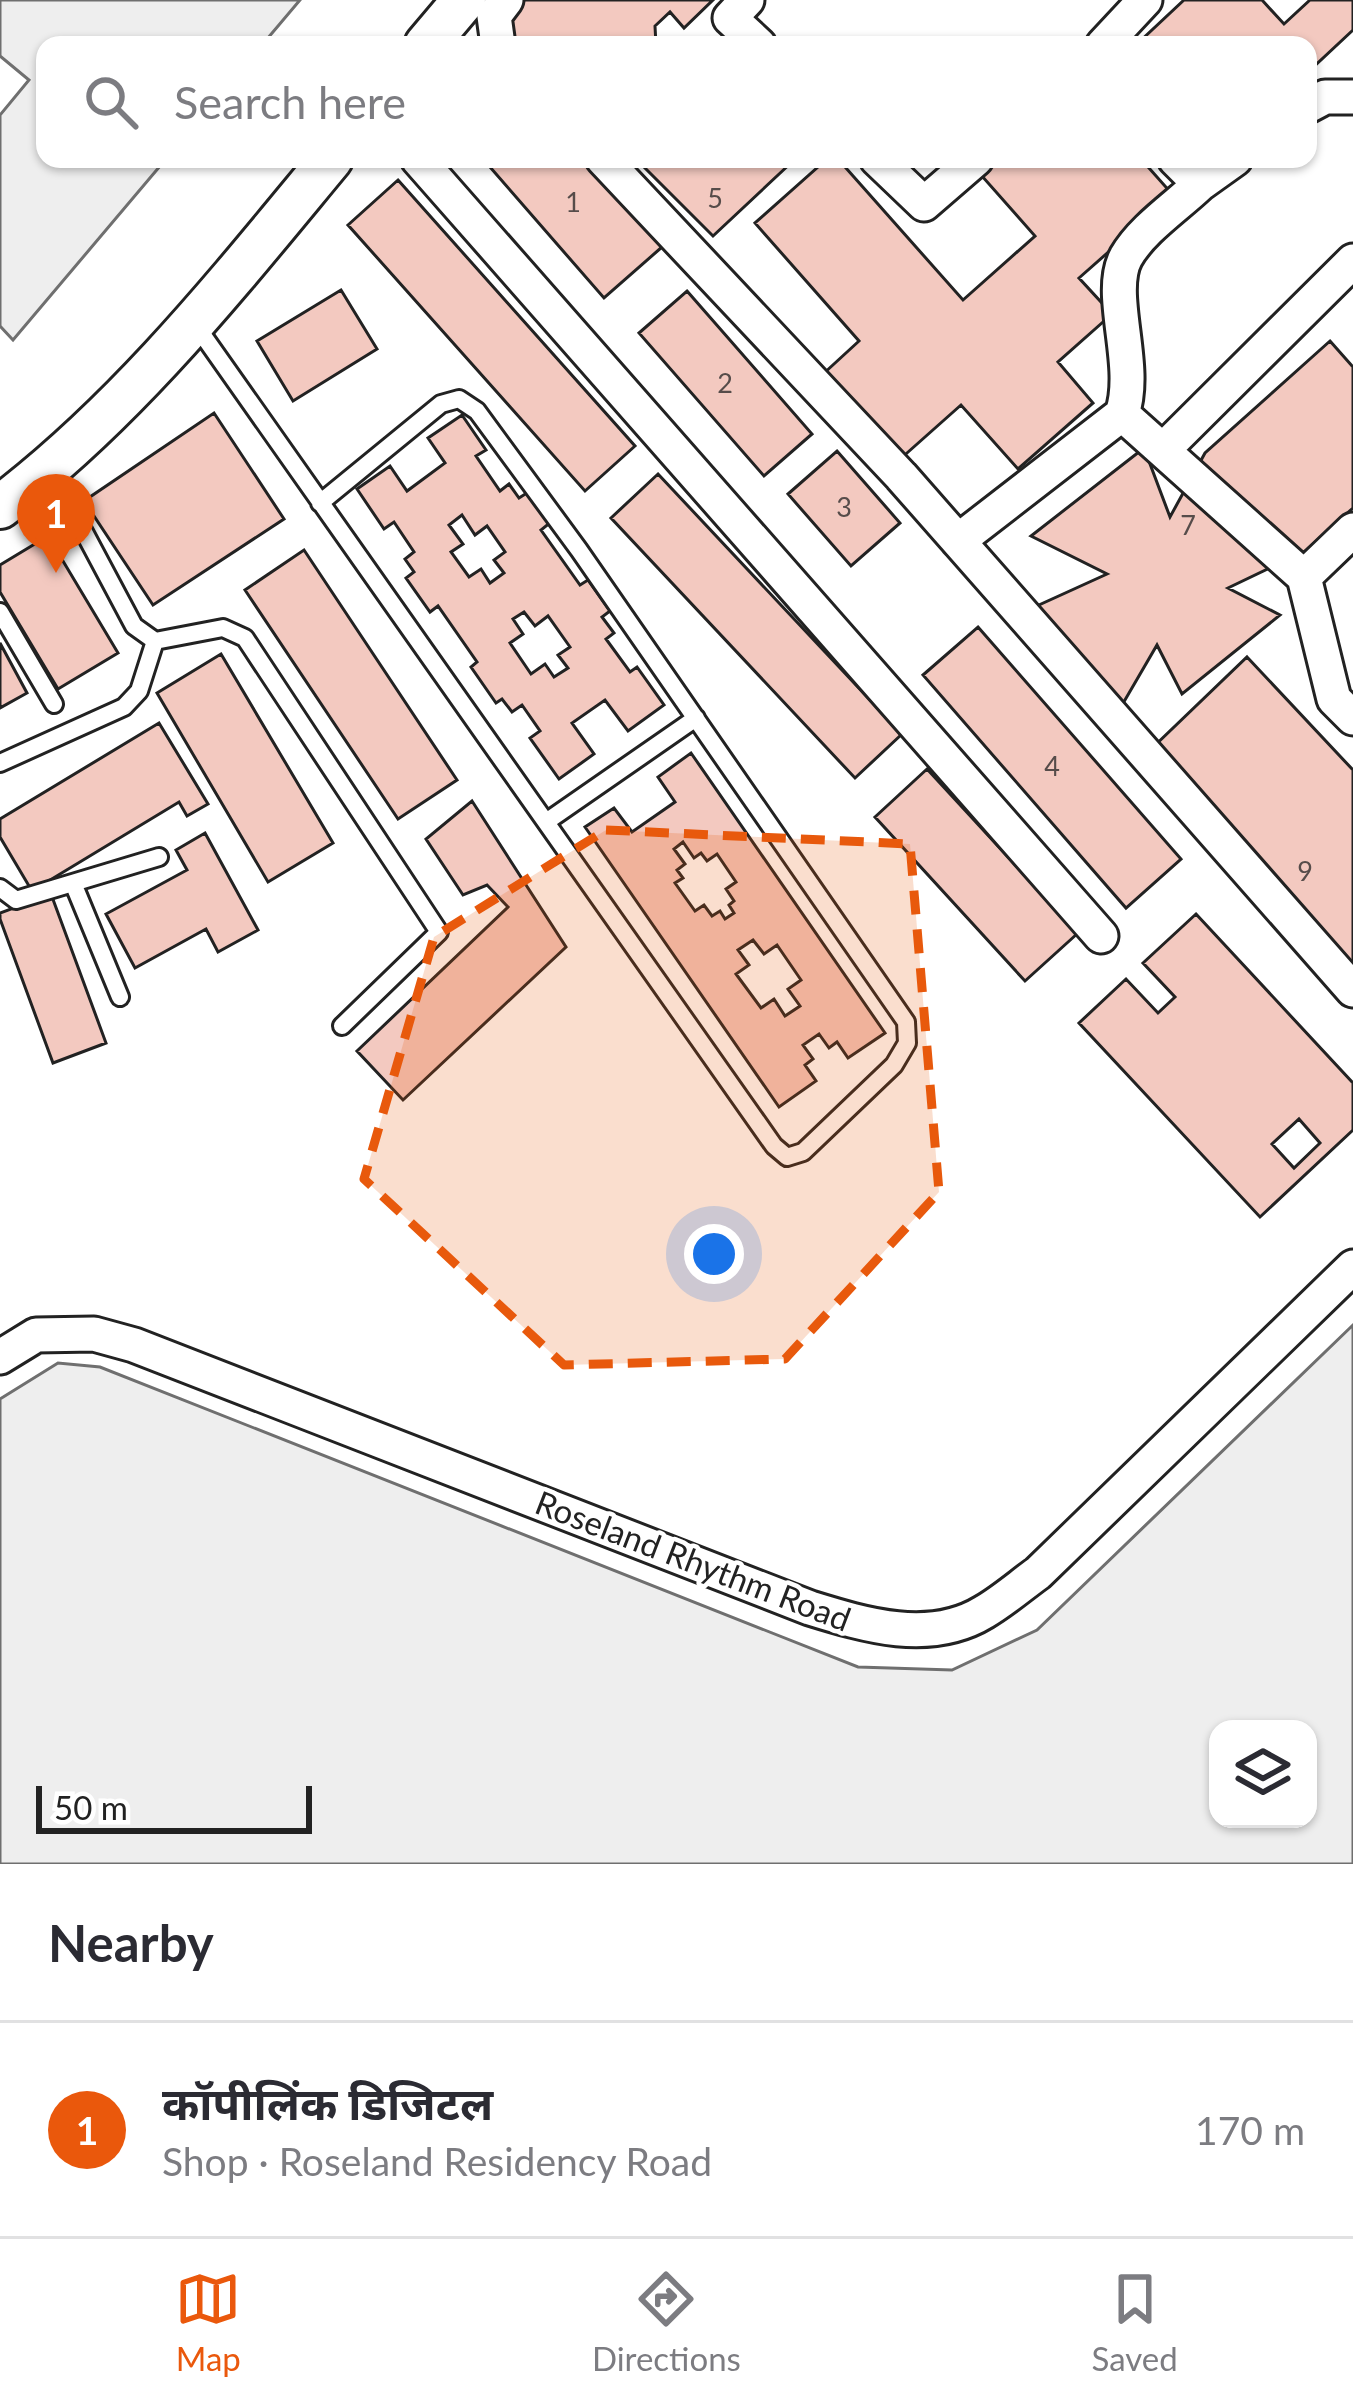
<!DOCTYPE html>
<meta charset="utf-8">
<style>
:root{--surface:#fff;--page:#f2f2f3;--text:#2b2b33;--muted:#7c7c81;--line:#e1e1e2;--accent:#ea580c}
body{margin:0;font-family:Lato,"Noto Sans Devanagari",sans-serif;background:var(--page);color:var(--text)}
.controls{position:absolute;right:36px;bottom:36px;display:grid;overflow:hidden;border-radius:24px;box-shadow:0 3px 9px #0004}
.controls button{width:108px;height:108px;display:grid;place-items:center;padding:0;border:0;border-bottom:3px solid var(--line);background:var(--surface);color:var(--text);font:60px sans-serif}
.scale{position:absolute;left:36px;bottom:30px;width:276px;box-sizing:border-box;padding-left:12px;border:6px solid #222;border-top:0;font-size:33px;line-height:42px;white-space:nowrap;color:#222;-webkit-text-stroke:9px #fff;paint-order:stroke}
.you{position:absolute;left:714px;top:1254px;width:42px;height:42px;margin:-30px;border:9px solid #fff;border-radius:50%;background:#1a73e8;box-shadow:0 0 0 18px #1a73e833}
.badge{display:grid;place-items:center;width:78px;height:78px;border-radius:50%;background:var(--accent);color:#fff;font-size:39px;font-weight:700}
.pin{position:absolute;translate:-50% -99px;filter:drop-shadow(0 3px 6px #0008)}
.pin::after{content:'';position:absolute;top:63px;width:42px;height:36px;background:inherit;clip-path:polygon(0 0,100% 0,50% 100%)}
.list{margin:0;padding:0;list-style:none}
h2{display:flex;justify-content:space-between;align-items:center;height:156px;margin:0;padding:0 48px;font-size:51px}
h2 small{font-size:39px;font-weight:400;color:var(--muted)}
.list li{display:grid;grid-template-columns:78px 1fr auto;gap:36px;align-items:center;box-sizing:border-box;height:216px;padding:0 48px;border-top:3px solid var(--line)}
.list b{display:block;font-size:45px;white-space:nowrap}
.list p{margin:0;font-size:39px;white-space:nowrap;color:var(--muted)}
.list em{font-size:39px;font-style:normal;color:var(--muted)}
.icon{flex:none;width:66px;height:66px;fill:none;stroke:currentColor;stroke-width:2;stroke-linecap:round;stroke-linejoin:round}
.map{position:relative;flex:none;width:1353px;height:1864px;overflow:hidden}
.search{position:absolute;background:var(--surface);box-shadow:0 3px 9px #0004;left:36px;right:36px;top:36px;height:132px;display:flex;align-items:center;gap:30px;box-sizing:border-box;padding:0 42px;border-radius:24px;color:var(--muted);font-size:45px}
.sheet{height:372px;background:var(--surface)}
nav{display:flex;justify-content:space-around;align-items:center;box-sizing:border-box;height:168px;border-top:3px solid var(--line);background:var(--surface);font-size:33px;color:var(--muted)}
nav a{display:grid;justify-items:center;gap:6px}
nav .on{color:var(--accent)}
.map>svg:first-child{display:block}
</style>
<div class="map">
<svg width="1353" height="1864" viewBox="0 0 1353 1864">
<rect width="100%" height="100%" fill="#fff"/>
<path fill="#eee" stroke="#6f6f6f" stroke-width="3" fill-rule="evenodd" d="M 0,0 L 300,0 L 262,45 L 45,45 L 45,159 L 166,159 L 13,340 L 0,326 L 0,115 L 29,80 L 0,56 Z
M 1353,1325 L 1353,1864 L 0,1864 L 0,1399 L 58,1363 L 100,1367 L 858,1667 L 952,1670 L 1037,1630 ZM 1218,1729 L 1308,1729 L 1308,1819 L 1218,1819 Z"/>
<path fill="#f3c9c0" stroke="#222" stroke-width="3" fill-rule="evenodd" d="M 506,0 L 713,0 L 684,28 L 670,12 L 655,26 L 656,45 L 523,45 L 494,16 Z
M 1184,0 L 1262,0 L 1284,24 L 1310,0 L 1353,0 L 1353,30 L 1308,72 L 1308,45 L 1136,45 Z
M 483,159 L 586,159 L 662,247 L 604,298 Z
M 636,159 L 792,159 L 793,161 L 713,236 Z
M 827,159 L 838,159 L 963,300 L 1035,236 L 981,175 L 999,159 L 1141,159 L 1173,195 L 1079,278 L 1112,314 L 1058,362 L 1093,403 L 1018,469 L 961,405 L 898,461 L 822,375 L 859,341 L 755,223 Z
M 398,180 L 635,446 L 585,491 L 348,225 Z
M 341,290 L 377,349 L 293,401 L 257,341 Z
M 687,291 L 812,434 L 764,476 L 639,333 Z
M 1330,341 L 1353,367 L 1353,508 L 1305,551 L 1228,588 L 1280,615 L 1182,694 L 1157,645 L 1118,712 L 1028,610 L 1107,574 L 1031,536 L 1144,448 L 1170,517 L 1205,453 Z
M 214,413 L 284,519 L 153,605 L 84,501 Z
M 462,415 L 486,450 L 476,456 L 500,491 L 509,484 L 519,498 L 530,491 L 551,522 L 541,530 L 580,585 L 588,580 L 610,611 L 602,617 L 614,633 L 606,639 L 630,672 L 637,667 L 664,705 L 628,731 L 605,700 L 572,723 L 594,754 L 559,779 L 530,738 L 540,731 L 522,705 L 512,712 L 502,699 L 496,703 L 471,667 L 477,662 L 438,606 L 430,612 L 406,578 L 414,572 L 405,559 L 414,552 L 394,522 L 384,529 L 357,489 L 390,466 L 407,491 L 445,463 L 428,438 ZM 462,515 L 475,535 L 487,526 L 505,552 L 494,560 L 504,573 L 490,583 L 481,569 L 469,577 L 451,552 L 463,544 L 449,525 ZM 524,612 L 535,626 L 548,616 L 570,647 L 558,655 L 568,668 L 554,677 L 545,664 L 531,674 L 510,643 L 523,634 L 513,619 Z
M 837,451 L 900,523 L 851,566 L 788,494 Z
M 658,474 L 902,734 L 855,778 L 611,518 Z
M 48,536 L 118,653 L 58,689 L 0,592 L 0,565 Z
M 304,550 L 457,780 L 398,819 L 245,590 Z
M 978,627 L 1181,859 L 1126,908 L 923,675 Z
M 0,643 L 27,693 L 0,708 Z
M 221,654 L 333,843 L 268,882 L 157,693 Z
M 1247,657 L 1353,770 L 1353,973 L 1147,753 Z
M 159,723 L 208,804 L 187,816 L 179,802 L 32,891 L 0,837 L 0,819 Z
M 691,753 L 885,1033 L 848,1058 L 837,1042 L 829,1048 L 819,1034 L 803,1045 L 813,1059 L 805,1065 L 816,1081 L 779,1107 L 585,827 L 614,808 L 632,832 L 675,802 L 658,777 ZM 683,842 L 694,858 L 701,853 L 707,861 L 717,854 L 736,882 L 726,889 L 734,901 L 729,905 L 734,913 L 725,919 L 720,911 L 712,916 L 704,905 L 695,911 L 675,883 L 683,878 L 677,870 L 685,864 L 674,849 ZM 753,940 L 764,954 L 777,945 L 801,980 L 788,989 L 800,1006 L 785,1016 L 774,999 L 761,1008 L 736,974 L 749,965 L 738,950 Z
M 927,769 L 1078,933 L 1025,981 L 875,817 Z
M 472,801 L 566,947 L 403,1100 L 357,1051 L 508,907 L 487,885 L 463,895 L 426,839 Z
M 205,833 L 258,930 L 218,952 L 206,929 L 135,968 L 106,914 L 187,870 L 176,850 Z
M 51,894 L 106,1043 L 53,1063 L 0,919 L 0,913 Z
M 1196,914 L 1353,1083 L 1353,1130 L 1260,1217 L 1079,1023 L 1126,979 L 1158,1013 L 1175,997 L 1143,963 ZM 1299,1119 L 1320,1143 L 1294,1168 L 1272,1144 Z"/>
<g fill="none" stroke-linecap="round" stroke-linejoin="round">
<defs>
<path id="service" d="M 195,324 L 774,1146 L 787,1157 L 803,1152 L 894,1065 L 907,1043 L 906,1022 L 579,550 L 477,411 L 459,399 L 441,404 L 320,503
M 51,470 L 134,626 L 155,641 L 223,628 L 245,638 L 439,932 L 342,1026
M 0,612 L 54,704
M 0,763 L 124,707 L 139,691 L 155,641
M 546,822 L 696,718
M 73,883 L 120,997
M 0,888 L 16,900 L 159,857"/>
<path id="minor" d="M 747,0 L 730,18 L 759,45
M 498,45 L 494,16 L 506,0
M 1103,45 L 1145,0
M 1308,106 L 1325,97 L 1353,97
M 418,159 L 1101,936
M 603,159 L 901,476 L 1353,990
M 877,159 L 924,204 L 976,159
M 1200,184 L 1235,159
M 1122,414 L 1304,577 L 1334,699 L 1353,718
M 1163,450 L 1353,261
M 958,541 L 1122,414 C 1139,365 1106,294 1126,257 C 1142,229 1177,206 1200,184 L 1175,159
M 1304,577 L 1353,530
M 0,1357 L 36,1335 L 94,1334 L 134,1345 L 810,1608 C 865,1625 930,1645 984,1612 C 1003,1601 1020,1586 1038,1573 L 1353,1267"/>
<path id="tertiary" d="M 426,45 L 464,0
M 0,507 C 128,410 229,282 331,159"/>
</defs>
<use href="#service" stroke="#222" stroke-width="22"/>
<use href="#minor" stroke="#222" stroke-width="39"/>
<use href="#tertiary" stroke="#222" stroke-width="48"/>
<use href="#service" stroke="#fff" stroke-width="16"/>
<use href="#minor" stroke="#fff" stroke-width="33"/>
<use href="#tertiary" stroke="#fff" stroke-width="42"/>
</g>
<path fill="#e8590c" fill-opacity="0.2" stroke="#e8590c" stroke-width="9" stroke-dasharray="24 15" stroke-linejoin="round" d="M 606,830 L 910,844 L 939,1192 L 785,1359 L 564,1365 L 364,1179 L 434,937 Z"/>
<g text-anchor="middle" stroke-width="9" stroke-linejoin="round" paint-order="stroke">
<g font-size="27" fill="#564c4a">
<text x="715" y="208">5</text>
<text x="573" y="212">1</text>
<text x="725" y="393">2</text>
<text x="844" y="517">3</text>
<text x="1188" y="535">7</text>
<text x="1052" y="776">4</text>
<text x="1305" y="881">9</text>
</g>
<g font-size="33" fill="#222" stroke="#fff">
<text transform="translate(693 1561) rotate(21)" y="12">Roseland Rhythm Road</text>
</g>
</g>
</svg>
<div class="controls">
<button><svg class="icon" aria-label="layers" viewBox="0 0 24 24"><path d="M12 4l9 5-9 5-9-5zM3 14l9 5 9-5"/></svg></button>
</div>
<div class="scale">50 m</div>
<div class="you"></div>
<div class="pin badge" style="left:56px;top:573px">1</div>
<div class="search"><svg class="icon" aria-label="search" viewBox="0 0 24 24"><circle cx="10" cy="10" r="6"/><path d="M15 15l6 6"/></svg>Search here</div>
</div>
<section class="sheet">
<h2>Nearby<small></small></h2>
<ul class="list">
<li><span class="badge">1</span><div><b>कॉपीलिंक डिजिटल</b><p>Shop · Roseland Residency Road</p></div><em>170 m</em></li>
</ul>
</section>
<nav>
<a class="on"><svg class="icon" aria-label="map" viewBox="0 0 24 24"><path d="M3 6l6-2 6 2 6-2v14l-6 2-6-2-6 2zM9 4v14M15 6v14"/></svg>Map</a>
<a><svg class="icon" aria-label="directions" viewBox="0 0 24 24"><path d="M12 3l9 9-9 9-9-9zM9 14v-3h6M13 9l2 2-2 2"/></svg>Directions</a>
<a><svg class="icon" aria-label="saved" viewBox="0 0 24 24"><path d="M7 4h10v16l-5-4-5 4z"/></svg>Saved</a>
</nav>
